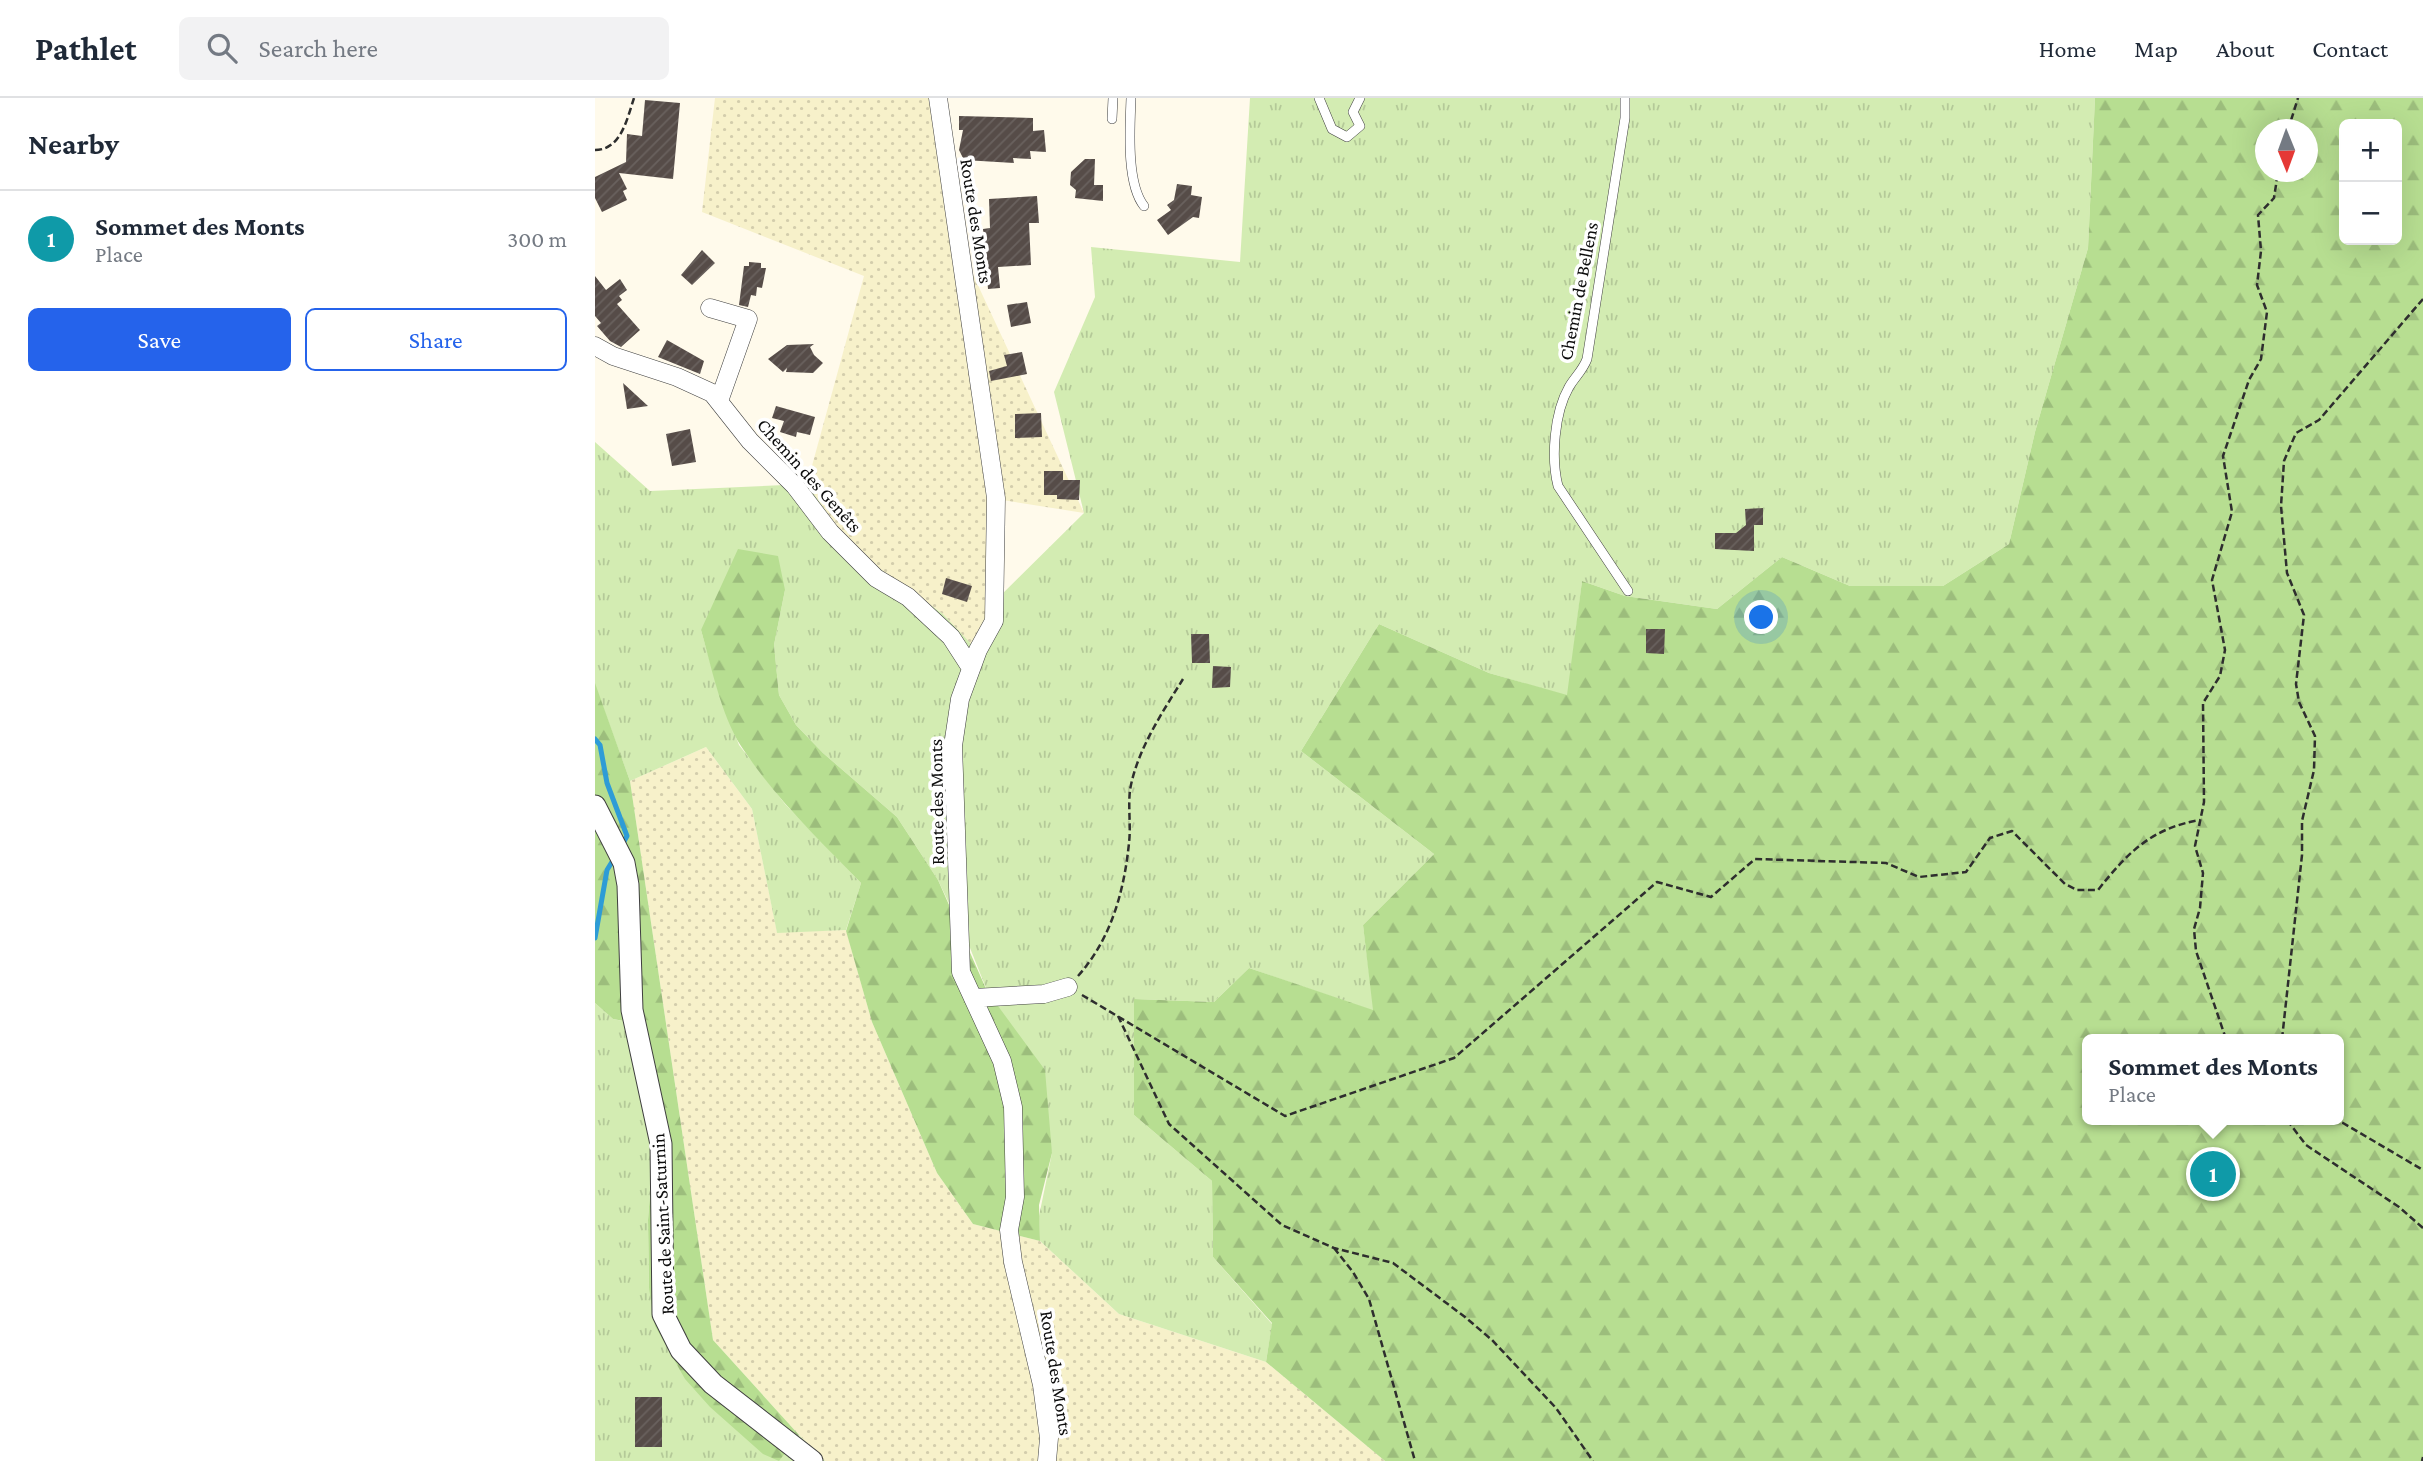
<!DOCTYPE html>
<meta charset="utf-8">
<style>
:root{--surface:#fff;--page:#f2f2f3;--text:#1f2937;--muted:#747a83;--line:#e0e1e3;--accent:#2563eb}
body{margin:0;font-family:"Crimson Pro",serif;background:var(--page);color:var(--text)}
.controls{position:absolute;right:21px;top:21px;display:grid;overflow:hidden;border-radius:10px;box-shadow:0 7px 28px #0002}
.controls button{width:63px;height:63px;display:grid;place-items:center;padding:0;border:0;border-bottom:2px solid var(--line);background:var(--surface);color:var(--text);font:35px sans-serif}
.compass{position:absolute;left:1660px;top:21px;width:63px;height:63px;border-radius:50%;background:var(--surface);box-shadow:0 7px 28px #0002;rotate:179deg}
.you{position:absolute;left:1167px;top:520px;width:24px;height:24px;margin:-18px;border:5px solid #fff;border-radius:50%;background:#1a73e8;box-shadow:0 0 0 10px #1a73e833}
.badge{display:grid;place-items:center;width:46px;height:46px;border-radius:50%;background:var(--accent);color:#fff;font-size:23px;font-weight:700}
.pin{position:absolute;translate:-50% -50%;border:4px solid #fff;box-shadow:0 2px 7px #0006}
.popup{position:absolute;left:1487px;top:936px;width:262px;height:91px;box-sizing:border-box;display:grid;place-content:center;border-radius:10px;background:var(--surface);filter:drop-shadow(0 2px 5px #0005);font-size:23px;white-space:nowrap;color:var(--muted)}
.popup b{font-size:26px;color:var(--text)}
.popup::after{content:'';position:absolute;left:50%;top:100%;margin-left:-14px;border:14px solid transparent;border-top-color:var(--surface)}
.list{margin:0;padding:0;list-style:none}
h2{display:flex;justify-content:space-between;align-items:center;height:91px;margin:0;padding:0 28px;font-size:30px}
h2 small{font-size:23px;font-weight:400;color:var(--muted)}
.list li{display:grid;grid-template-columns:46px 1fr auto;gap:21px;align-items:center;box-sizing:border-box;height:98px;padding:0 28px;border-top:2px solid var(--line)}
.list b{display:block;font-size:26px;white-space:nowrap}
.list p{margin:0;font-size:23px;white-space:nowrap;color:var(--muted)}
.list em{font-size:23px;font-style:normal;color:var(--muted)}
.actions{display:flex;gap:14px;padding:21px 28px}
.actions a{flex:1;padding:16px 0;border:2px solid var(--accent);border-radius:10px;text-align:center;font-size:24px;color:var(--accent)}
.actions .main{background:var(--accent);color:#fff}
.icon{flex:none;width:38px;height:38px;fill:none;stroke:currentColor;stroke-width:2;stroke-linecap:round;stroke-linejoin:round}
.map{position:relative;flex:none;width:1828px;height:1363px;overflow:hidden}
header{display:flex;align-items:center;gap:42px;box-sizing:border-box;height:98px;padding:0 35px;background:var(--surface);border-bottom:2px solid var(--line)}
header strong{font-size:33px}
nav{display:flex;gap:38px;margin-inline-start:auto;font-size:24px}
.search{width:490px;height:63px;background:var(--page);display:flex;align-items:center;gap:18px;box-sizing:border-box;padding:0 24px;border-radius:10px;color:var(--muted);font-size:26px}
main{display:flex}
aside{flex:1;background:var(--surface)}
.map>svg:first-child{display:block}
</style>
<header>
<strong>Pathlet</strong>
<div class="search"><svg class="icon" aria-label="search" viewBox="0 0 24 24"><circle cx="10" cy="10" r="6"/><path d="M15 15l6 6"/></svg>Search here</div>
<nav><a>Home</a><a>Map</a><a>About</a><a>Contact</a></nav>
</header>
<main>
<aside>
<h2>Nearby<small></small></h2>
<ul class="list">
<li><span class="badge" style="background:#0f9aa8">1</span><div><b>Sommet des Monts</b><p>Place</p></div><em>300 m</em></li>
</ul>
<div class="actions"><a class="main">Save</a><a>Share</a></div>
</aside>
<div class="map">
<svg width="1828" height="1363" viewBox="0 0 1828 1363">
<defs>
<pattern id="farmland-dots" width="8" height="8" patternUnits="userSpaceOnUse" patternTransform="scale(1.75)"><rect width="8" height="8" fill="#f7f1ca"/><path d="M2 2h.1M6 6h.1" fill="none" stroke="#d3cdac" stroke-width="1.8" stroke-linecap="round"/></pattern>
<pattern id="grass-tufts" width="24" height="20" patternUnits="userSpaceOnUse" patternTransform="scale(1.75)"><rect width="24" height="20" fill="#d3ecb2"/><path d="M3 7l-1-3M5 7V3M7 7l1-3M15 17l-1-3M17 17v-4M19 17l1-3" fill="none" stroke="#b4c998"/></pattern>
<pattern id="forest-firs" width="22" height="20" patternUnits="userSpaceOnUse" patternTransform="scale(1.75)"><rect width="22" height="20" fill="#b7de91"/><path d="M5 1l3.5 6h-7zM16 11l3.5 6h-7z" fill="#9cbd7c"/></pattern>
<pattern id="building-hatch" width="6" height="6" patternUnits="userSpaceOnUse" patternTransform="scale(1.75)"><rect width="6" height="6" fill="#564c48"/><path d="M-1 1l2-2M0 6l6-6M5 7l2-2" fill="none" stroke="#69615e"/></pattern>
</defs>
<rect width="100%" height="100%" fill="#fffaeb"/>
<path fill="url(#farmland-dots)" d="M 120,0 L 348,0 L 374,168 L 489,415 L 401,401 L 394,509 L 379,550 L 348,516 L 257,451 L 212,386 L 269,178 L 107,114 Z
M 111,649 L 157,711 L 182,834 L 251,832 L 277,924 L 342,1075 L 378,1126 L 445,1143 L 524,1216 L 671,1264 L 790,1363 L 230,1363 L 204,1337 L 118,1242 L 35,683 Z"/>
<path fill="url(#grass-tufts)" d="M 655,0 L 1500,0 L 1493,150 L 1440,334 L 1414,446 L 1348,488 L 1255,488 L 1187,459 L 1122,511 L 1030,498 L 987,483 L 973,598 L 894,575 L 784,526 L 706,653 L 839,756 L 768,827 L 779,913 L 654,870 L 619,904 L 539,901 L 539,1017 L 617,1083 L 618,1159 L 677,1226 L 671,1264 L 524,1216 L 445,1143 L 444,1118 L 457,1055 L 375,850 L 343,782 L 302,719 L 228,655 L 201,627 L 184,597 L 179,547 L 190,492 L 106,532 L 123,592 L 144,647 L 190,706 L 266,785 L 251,832 L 182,835 L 157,711 L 111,649 L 35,683 L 0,587 L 0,344 L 55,393 L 212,386 L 257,451 L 348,516 L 379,549 L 394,509 L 489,415 L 459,294 L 500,199 L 496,149 L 645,164 Z
M 0,905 L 18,921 L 33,924 L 59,1043 L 53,1122 L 54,1190 L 184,1362 L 204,1337 L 230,1363 L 0,1363 Z"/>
<path fill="url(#forest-firs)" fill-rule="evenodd" d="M 1500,0 L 1828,0 L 1828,1363 L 790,1363 L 671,1264 L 677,1225 L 618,1159 L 617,1083 L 539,1017 L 539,901 L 619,904 L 654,870 L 778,912 L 768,827 L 839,756 L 706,653 L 784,526 L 894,575 L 972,597 L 987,483 L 1030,498 L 1122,511 L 1187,459 L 1255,488 L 1348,488 L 1414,446 L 1440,334 L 1493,150 ZM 1749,26 L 1802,26 L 1802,142 L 1749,142 ZM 1671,32 L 1713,32 L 1713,74 L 1671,74 ZM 1492,941 L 1744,941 L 1744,1022 L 1492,1022 Z
M 143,451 L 183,458 L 190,492 L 179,547 L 184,597 L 201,627 L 228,655 L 302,719 L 343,782 L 392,893 L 450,972 L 457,1055 L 444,1107 L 445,1143 L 378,1126 L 342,1075 L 277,924 L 251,833 L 266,785 C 224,742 179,699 146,648 C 126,617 116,567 106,532 Z
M 0,585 L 35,683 L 118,1242 L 204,1337 L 184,1363 L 168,1356 L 115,1309 L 90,1281 L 60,1228 L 54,1190 L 53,1122 L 59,1042 L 34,924 L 18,921 L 0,905 Z"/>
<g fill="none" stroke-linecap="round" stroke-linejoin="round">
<path stroke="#2e9cd6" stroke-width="5" d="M 0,641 L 5,647 L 12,685 L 32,738 L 27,747
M 0,840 L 12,772 L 20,759"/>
</g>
<path fill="url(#building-hatch)" d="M 50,2 L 85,5 L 78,81 L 24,75 L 32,91 L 28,93 L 32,102 L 7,114 L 0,100 L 0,79 L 31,64 L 32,36 L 47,38 Z
M 364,18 L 438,20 L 438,33 L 449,32 L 451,54 L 435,53 L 436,61 L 418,60 L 419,65 L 369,62 L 364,52 L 368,32 L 364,32 Z
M 490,61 L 500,61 L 499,87 L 508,87 L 508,103 L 480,100 L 481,92 L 475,87 L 476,74 Z
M 582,86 L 597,88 L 596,97 L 607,99 L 604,120 L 598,119 L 573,137 L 562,122 L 576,112 L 572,107 L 579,102 Z
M 442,98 L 444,125 L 434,125 L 436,167 L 403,169 L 405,190 L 393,191 L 388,131 L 395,130 L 394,101 Z
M 107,152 L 120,165 L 97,187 L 86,177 Z
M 154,164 L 166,165 L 166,170 L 171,170 L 167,190 L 162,189 L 161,198 L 156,197 L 153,209 L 144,207 L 149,168 L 154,168 Z
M 0,178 L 11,192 L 25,181 L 32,192 L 24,198 L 27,202 L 22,206 L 45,232 L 26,249 L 15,243 L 2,228 L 6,225 L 0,218 Z
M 432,204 L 436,225 L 416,229 L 412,207 Z
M 72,242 L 109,263 L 105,276 L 63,259 Z
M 219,246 L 215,249 L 219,257 L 228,265 L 218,275 L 191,274 L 192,270 L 188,274 L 173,261 L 192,247 Z
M 427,254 L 432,276 L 396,283 L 394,273 L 412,268 L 409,257 Z
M 28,285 L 53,308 L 32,311 Z
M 181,308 L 220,319 L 215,337 L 202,334 L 201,339 L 185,334 L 189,323 L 177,320 Z
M 446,315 L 447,339 L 420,340 L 420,316 Z
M 95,331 L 101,364 L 77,368 L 71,336 Z
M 449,373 L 468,373 L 468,382 L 485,382 L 484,402 L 462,401 L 462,397 L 449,397 Z
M 1168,410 L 1168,427 L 1159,427 L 1159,453 L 1120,451 L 1120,435 L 1141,435 L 1151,427 L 1150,411 Z
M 351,480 L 377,488 L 372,504 L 347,496 Z
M 1051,531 L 1070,531 L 1069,556 L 1051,555 Z
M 596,536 L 614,536 L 615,565 L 597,565 Z
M 618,568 L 636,569 L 635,589 L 617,590 Z
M 40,1299 L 67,1299 L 67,1349 L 40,1349 Z"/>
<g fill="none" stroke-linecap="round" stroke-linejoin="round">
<defs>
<path id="service" d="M 536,0 C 535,30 531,85 549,108
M 724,0 L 737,31 L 752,39 L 765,28 L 758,14 L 765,0
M 1030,0 L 1030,20 L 992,261 C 988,272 980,279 974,289 C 959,315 956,360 963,388 L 1033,493
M 517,21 L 518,0"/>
<path id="minor" d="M 343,0 L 401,400 L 399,523 L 383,552 L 365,601 L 358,648 L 366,874 L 407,963 L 418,1009 L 420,1099 L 414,1132 L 418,1164 L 447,1287 L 454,1340 L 452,1363
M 115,210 L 153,221 L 124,303
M 0,248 L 18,258 L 82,279 L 117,295 L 155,343 L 200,388 L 235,434 L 281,480 L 313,499 L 356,539 L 376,570
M 379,900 L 449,896 L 473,889"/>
<path id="tertiary" d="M 0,708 L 29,765 L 33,787 L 37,912 L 66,1046 L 68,1216 L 86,1252 L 118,1286 L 217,1363"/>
</defs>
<use href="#service" stroke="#3f3f3f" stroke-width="10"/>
<use href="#minor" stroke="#3f3f3f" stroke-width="19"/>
<use href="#tertiary" stroke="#3f3f3f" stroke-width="23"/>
<path stroke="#2e2e2e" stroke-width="2.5" stroke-dasharray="7 3.5" stroke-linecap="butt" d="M 1693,32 L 1703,0
M 0,52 C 26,52 32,21 39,0
M 483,878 C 516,841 529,794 534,745 C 536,728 533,709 535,692 C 542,652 567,615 588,581
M 487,897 L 690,1018 L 859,960 L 1062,784 L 1116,799 L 1160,761 L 1291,765 L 1324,779 L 1371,774 L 1395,740 L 1417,733 L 1470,786 L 1482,792 L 1503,792 C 1533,754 1557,730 1605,722
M 523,918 L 574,1026 L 687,1127 L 739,1150 L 798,1165 L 870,1219 L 897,1242 L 961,1310 L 998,1363
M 1631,941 L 1601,853 L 1599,831 L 1605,810 L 1608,775 L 1600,748 L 1609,704 L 1608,605 L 1625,578 L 1630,552 L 1617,482 L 1637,414 L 1628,358 L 1654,282 L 1666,261 L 1672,214 L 1662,187 L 1666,153 L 1663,117 L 1679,100 L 1683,74
M 1687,941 L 1707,757 L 1707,723 L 1719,672 L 1720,638 L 1704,604 L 1701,586 L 1709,517 L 1692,475 L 1686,408 L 1689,363 L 1701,335 L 1724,322 L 1828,201
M 1692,1022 L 1711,1047 L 1804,1109 L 1828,1130
M 1737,1022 L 1748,1025 L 1828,1072
M 739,1150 L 758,1174 L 774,1201 L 820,1363
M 1827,1363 L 1828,1359"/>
<use href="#service" stroke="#fff" stroke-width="9"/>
<use href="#minor" stroke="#fff" stroke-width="18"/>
<use href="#tertiary" stroke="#fff" stroke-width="21"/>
</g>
<g text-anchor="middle" stroke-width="7" stroke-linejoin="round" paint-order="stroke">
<g font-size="19" fill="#0c0c0c" stroke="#fff">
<text transform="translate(382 123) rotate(81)" y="7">Route des Monts</text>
<text transform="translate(983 193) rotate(-79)" y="7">Chemin de Bellens</text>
<text transform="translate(215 377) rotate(48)" y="7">Chemin des Genêts</text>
<text transform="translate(341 704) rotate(-91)" y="7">Route des Monts</text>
<text transform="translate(67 1126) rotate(-93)" y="7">Route de Saint-Saturnin</text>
<text transform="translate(462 1275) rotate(81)" y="7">Route des Monts</text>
</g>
</g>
</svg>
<div class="controls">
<button>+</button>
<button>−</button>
</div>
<svg class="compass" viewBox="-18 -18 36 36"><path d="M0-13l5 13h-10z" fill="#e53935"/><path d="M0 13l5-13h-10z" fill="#747a83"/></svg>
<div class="you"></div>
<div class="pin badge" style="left:1618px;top:1076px;background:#0f9aa8">1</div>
<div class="popup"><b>Sommet des Monts</b>Place</div>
</div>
</main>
